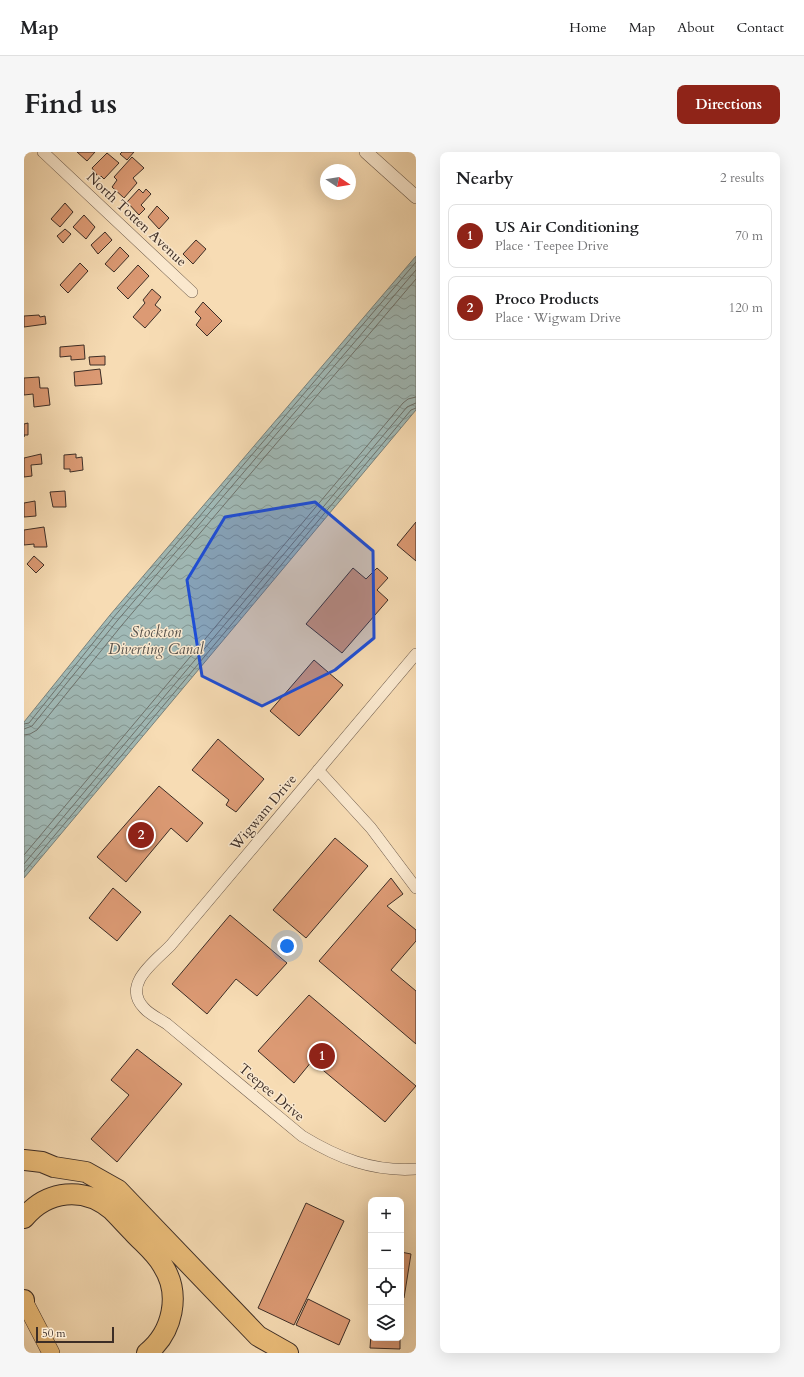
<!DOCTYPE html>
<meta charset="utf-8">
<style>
:root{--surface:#fff;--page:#f6f6f6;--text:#202124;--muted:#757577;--line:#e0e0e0;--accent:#8f2418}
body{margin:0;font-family:Cardo,serif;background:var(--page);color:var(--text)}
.controls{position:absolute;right:12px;bottom:12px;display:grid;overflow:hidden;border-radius:8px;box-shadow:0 4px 16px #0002}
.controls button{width:36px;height:36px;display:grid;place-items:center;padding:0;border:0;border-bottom:1px solid var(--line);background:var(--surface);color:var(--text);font:20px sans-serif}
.compass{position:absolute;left:296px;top:12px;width:36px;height:36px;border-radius:50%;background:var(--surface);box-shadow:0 4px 16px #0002;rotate:102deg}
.scale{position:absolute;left:12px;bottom:10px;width:78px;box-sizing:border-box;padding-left:4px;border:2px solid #3c2d26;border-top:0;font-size:11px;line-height:14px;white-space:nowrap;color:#3c2d26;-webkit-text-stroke:3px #fae8ce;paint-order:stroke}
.you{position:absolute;left:263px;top:794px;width:14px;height:14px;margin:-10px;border:3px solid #fff;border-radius:50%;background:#1a73e8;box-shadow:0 0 0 6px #1a73e833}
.badge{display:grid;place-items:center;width:26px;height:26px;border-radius:50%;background:var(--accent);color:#fff;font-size:13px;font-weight:700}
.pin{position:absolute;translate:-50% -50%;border:2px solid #fff;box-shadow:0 1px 4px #0006}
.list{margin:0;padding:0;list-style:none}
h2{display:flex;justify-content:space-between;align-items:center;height:52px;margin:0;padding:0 16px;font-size:17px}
h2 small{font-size:13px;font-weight:400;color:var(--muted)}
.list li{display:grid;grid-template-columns:26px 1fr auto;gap:12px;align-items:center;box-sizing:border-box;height:64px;margin:0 8px 8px;padding:0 8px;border:1px solid var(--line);border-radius:8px}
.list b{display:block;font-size:15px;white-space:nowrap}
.list p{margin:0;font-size:13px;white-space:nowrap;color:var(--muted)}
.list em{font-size:13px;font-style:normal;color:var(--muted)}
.icon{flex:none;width:22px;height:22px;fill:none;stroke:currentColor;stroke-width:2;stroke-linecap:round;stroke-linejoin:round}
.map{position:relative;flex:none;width:392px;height:1201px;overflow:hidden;border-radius:8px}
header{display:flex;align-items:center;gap:24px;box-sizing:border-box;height:56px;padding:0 20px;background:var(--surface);border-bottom:1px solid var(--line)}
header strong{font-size:19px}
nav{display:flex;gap:22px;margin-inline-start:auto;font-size:14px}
.intro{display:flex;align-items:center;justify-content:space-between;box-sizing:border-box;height:96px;padding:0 24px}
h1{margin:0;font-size:28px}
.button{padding:10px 18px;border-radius:8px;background:var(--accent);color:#fff;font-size:14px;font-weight:700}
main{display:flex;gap:24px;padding:0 24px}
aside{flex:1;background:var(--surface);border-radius:8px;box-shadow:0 4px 16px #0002}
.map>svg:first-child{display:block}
</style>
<header>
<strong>Map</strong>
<nav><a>Home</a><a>Map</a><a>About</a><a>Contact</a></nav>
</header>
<div class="intro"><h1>Find us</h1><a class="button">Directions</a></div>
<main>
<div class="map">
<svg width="392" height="1201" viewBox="0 0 392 1201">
<defs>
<pattern id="water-waves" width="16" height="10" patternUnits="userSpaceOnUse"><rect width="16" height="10" fill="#a0b9b6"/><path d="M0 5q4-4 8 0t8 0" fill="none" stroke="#849794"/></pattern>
</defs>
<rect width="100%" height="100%" fill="#f7dcb4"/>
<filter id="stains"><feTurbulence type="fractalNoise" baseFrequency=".005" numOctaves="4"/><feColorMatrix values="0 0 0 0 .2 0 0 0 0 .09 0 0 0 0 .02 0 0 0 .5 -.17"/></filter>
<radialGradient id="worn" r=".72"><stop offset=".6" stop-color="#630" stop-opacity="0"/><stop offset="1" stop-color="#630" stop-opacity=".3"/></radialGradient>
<path fill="url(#water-waves)" stroke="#78817c" d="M 392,104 L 392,258 L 0,726 L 0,570 L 86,463 Z"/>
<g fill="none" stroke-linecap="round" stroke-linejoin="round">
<path stroke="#6e736e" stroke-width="1" d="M 0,572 L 5,571 L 89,466 L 392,110
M 0,577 L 8,574 L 93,469 L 392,118
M 0,583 L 6,582 L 13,578 L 98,473 L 392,127
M 0,703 L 379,251 L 384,247 L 392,245
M 0,712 L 383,255 L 392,251
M 0,720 L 387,258 L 392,256"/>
</g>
<path fill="#dc9a74" stroke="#3c2d26" d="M 53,0 L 71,0 L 63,9 Z
M 98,0 L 110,0 L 103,8 L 96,2 Z
M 83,1 L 95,11 L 80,27 L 77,24 L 75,26 L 68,16 Z
M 108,5 L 120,16 L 109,26 L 113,31 L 100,46 L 88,35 L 93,28 L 90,25 Z
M 115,37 L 119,41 L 122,37 L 127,42 L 117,53 L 121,57 L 115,63 L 103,50 Z
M 41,51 L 49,60 L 36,75 L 27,67 Z
M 133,54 L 145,66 L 135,77 L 124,65 Z
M 60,63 L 71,75 L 62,87 L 49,75 Z
M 41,77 L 47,82 L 39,91 L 33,84 Z
M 81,80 L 88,88 L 74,102 L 67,93 Z
M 172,88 L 182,97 L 169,112 L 159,102 Z
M 96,95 L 105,104 L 90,120 L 81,112 Z
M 56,111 L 64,119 L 44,141 L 36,133 Z
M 114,113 L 125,124 L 104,147 L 93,136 Z
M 128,137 L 137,145 L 131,153 L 137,158 L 121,176 L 109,165 L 121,151 L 119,148 Z
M 179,150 L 198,169 L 183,184 L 172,173 L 177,166 L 171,160 Z
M 15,163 L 16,165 L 21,164 L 22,172 L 0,175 L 0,164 Z
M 60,193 L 61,207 L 47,208 L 47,204 L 36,205 L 36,195 Z
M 81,204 L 81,213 L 66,213 L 65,205 Z
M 76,217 L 78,232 L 51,234 L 50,220 Z
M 15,225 L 16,236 L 24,236 L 26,253 L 10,255 L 9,242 L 0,243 L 0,226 Z
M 4,271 L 4,283 L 0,283 L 0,285 L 0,272 Z
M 17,302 L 18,312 L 7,313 L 8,324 L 0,325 L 0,306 Z
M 52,302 L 52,306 L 58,305 L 59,318 L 46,320 L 46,317 L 40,317 L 40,303 Z
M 41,339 L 42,355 L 29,355 L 26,340 Z
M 11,349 L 12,364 L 0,365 L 0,351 Z
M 392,370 L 392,409 L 373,393 Z
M 20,375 L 23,395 L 10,395 L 10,392 L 0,393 L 0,378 Z
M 10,404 L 20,413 L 12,421 L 3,412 Z
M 329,416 L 342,427 L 353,416 L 364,426 L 353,438 L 364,448 L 318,501 L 282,472 Z
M 290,508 L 319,533 L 275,584 L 246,559 Z
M 194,587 L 240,627 L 212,660 L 202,653 L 205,648 L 168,618 Z
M 135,634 L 179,671 L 163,690 L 147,676 L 102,730 L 73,705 Z
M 311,686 L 344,714 L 282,786 L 249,758 Z
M 367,726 L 379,742 L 363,754 L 392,778 L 392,789 L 367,818 L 392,839 L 392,892 L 295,809 Z
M 89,736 L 117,760 L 93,789 L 65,766 Z
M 206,763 L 263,811 L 233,844 L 212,827 L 183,862 L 148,832 Z
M 285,843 L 392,934 L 361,970 L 288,909 L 270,931 L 234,899 Z
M 113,897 L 158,932 L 93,1010 L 67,987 L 105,943 L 87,928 Z
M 282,1051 L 320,1069 L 270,1173 L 234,1156 Z
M 377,1100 L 387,1102 L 380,1146 L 377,1146 Z
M 284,1147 L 326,1168 L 315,1193 L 272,1173 Z
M 377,1148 L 378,1148 L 377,1174 Z
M 347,1182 L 347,1186 L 376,1186 L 376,1197 L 346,1196 Z"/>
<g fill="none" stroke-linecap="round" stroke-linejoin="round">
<defs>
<path id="minor" d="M 19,0 L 168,140
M 392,502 L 147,793 C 132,809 97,832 120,856 C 126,863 136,867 143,872 L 278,984 C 314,1006 349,1020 392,1017
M 294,618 L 347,676 L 392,736"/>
<path id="tertiary" d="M 342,0 L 392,45"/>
<path id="primary" d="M 0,1149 L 27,1201"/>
<path id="motorway" d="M 0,1008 L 18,1010 L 30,1015 L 62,1020 L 94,1038 L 234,1184 L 264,1201
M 0,1066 C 23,1038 60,1034 88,1058 C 95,1065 102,1073 109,1080 C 119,1091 132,1101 139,1114 C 157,1142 149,1180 123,1201
M 0,1148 L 0,1150"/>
</defs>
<use href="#minor" stroke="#6b594a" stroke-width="12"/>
<use href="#tertiary" stroke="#6b594a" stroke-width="14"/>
<use href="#primary" stroke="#3c2d26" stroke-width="18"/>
<use href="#motorway" stroke="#3c2d26" stroke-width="22"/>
<use href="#minor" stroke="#fae8ce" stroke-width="11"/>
<use href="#tertiary" stroke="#fae8ce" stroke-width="13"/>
<use href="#primary" stroke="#ecbe7a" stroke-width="17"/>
<use href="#motorway" stroke="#ecbe7a" stroke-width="20"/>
</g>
<path fill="#1d4ed8" fill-opacity="0.2" stroke="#1d4ed8" stroke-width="3" stroke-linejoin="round" d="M 291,350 L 349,399 L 350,486 L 311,518 L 238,554 L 178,524 L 163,428 L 201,365 Z"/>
<g text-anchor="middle" stroke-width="3" stroke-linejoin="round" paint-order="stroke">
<g font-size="14" fill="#3c2d26" stroke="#fae8ce">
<text transform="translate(113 67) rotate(43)" y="5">North Totten Avenue</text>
<text transform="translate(239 660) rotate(-50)" y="5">Wigwam Drive</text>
<text transform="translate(248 940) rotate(40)" y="5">Teepee Drive</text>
</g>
<g font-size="15" font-style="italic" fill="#55504a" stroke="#fae8ce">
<text x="132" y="485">Stockton<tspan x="132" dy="17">Diverting Canal</tspan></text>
</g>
</g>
<rect width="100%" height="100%" filter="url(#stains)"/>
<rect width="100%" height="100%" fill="url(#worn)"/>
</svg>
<div class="controls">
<button>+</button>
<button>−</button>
<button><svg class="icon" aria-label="locate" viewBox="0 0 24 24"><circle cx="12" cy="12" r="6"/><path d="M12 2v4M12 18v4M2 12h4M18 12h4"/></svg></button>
<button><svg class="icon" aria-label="layers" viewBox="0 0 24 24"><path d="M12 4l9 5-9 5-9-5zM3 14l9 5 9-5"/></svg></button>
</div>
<svg class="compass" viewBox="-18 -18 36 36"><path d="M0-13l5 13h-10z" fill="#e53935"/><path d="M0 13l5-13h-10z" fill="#757577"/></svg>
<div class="scale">50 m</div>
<div class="you"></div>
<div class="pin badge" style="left:298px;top:904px">1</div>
<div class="pin badge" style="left:117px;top:683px">2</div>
</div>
<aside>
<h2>Nearby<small>2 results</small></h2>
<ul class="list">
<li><span class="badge">1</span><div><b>US Air Conditioning</b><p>Place · Teepee Drive</p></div><em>70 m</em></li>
<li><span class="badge">2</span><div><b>Proco Products</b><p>Place · Wigwam Drive</p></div><em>120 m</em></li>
</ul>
</aside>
</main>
